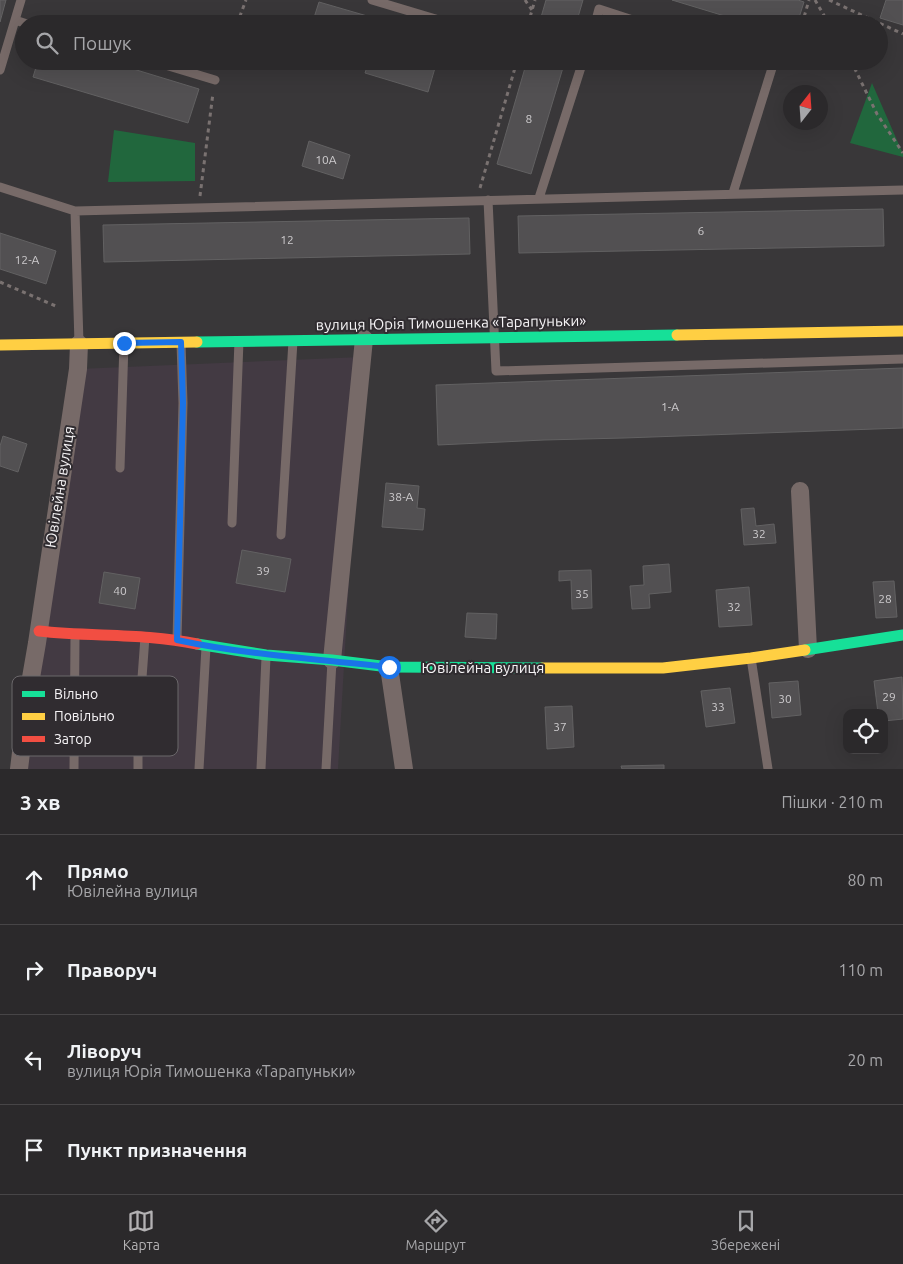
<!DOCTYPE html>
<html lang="uk">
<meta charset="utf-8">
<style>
:root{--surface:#2b292b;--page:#373537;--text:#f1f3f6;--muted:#a6a6a9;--line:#474547;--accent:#b4b2b4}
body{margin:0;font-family:Ubuntu,sans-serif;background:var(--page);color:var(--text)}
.controls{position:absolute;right:15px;bottom:15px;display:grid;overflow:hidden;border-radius:10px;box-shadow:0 5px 20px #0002}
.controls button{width:45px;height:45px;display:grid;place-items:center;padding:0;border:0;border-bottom:1px solid var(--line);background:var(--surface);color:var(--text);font:25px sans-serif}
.compass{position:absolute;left:783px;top:85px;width:45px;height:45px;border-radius:50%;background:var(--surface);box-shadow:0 5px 20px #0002;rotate:17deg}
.stop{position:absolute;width:15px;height:15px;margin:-11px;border:4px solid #1a73e8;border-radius:50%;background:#fff}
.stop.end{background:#1a73e8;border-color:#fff;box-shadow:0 1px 5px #0008}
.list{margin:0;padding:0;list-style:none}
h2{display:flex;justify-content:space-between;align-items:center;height:65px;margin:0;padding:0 20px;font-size:21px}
h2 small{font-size:16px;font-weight:400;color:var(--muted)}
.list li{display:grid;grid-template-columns:32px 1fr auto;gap:15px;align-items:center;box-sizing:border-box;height:90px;padding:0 20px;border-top:1px solid var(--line)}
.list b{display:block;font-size:19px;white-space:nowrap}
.list p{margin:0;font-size:16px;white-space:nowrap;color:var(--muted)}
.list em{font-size:16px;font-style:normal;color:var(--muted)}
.icon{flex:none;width:28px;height:28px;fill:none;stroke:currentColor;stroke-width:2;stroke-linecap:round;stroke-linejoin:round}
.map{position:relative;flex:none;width:903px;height:769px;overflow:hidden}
.search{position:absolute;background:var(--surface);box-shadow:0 5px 20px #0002;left:15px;right:15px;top:15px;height:55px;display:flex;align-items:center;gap:12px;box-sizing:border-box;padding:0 18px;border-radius:28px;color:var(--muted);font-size:19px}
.sheet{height:425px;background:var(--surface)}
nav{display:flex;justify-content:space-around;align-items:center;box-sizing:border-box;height:70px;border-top:1px solid var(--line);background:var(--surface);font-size:14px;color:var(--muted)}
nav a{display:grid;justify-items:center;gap:2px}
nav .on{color:var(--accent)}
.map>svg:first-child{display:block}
</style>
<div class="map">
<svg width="903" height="769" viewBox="0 0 903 769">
<rect width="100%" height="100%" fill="#393739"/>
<path fill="#433a43" d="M 362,357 L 338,769 L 18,769 L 78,369 Z"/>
<path fill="#21673d" d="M 872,83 L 903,154 L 903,157 L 850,143 Z
M 114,130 L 195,143 L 195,181 L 108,182 Z"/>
<path fill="#525052" stroke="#626162" d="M 0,0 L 6,0 L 0,22 Z
M 546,0 L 583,0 L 576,24 L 539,24 Z
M 672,0 L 798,0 L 804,2 L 797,24 L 751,24 Z
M 886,0 L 903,0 L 903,25 L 880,18 Z
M 319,2 L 381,20 L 380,24 L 312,24 Z
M 38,61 L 107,61 L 199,89 L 188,123 L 33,77 Z
M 369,61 L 437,61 L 428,92 L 365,73 Z
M 527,61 L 565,61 L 531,174 L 497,164 Z
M 309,141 L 350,155 L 343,179 L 302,166 Z
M 883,209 L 884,246 L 519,253 L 518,216 Z
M 469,218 L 470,254 L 104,262 L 103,225 Z
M 0,233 L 56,251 L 46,284 L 0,269 Z
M 903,368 L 903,428 L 624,438 L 544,440 L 438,445 L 436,385 Z
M 3,436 L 27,444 L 18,472 L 0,466 L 0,446 Z
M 386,483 L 419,486 L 417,508 L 425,509 L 423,530 L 382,527 Z
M 754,508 L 756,526 L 774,524 L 776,543 L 744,545 L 741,509 Z
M 242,550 L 291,559 L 285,592 L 236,583 Z
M 669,564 L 671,592 L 649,594 L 650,608 L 632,609 L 630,586 L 644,585 L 643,566 Z
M 591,570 L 592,608 L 572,609 L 571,580 L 559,581 L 559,571 Z
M 104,572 L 140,578 L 135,609 L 99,603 Z
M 894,581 L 897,617 L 876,618 L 873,582 Z
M 749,587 L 752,625 L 719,627 L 716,590 Z
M 467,613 L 497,614 L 496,639 L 465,637 Z
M 902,677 L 903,719 L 884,721 L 884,713 L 878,713 L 874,681 Z
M 798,681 L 801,715 L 772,718 L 769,683 Z
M 730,688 L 735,723 L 706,727 L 701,691 Z
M 572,706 L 574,747 L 547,749 L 545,707 Z
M 664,765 L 664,769 L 622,769 L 621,766 Z"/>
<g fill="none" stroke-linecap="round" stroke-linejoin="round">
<path stroke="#7a7271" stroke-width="3" stroke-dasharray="4 4" stroke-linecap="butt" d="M 525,0 L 532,10
M 815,0 L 829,24
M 829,0 L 903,34
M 237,24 L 246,0
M 528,24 L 535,0
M 802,24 L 809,0
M 851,61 L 877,114 L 903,153
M 480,188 L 517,61
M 200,196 L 213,93
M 0,282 L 58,307"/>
<path stroke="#776a68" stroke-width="9" d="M 21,0 L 15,20 L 27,24
M 372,0 L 449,23
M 595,24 L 599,9 L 645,24
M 152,61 L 215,80
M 0,70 L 15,20
M 0,187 L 75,211 L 79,343
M 733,193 L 773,65 L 762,61
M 539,198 L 583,61
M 488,200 L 496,371 L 903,359
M 75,211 L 903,190
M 120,468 L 124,343
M 232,523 L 239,341
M 281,535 L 293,341
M 177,640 L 183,403 L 181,343
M 751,658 L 768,769
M 74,769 L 75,636
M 138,769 L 138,732 L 145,637
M 199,769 L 206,647
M 261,769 L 266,657
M 326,769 L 332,661"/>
<path stroke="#776a68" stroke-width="18" d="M 800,491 L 808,649
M 332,660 L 364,339
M 389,667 L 404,769
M 19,769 L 28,695 L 37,643 L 78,369 L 79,344"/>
<path stroke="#16e098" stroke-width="11" d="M 197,342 L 677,335
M 197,644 L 266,655 L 332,660 L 389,667 L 542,668
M 805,650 L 903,635"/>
<path stroke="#ffcf43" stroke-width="11" d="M 677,335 L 903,331
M 0,345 L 197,342
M 542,668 L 663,668 L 751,658 L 805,650"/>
<path stroke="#f24e42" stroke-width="11" d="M 39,631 C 91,637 145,633 197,644"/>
</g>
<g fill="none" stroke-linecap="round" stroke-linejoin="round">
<path stroke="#1a73e8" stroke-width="6" d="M 124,343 L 181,342 L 183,403 L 177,640 C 247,655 318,659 389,667"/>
</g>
<g text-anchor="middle" stroke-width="4" stroke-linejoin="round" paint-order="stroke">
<g font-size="12" fill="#cdcbcd">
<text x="529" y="123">8</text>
<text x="326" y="164">10А</text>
<text x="701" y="235">6</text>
<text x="287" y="244">12</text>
<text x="27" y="264">12-А</text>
<text x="670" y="411">1-А</text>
<text x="401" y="501">38-А</text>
<text x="759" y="538">32</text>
<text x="263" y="575">39</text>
<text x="120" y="595">40</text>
<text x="582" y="598">35</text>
<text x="885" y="603">28</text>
<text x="734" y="611">32</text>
<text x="889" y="701">29</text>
<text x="785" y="703">30</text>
<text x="718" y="711">33</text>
<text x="560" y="731">37</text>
</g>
<g font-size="15" fill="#f6f4f6" stroke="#302c30">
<text transform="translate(451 323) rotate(-1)" y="5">вулиця Юрія Тимошенка «Тарапуньки»</text>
<text transform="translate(60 487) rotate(-81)" y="5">Ювілейна вулиця</text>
<text x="483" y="673">Ювілейна вулиця</text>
</g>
</g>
<rect x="12" y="676" width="166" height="80" rx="8" fill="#302c30" stroke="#6b686b" stroke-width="1"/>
<rect x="22" y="691" width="23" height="6" fill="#16e098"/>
<rect x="22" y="713" width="23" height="7" fill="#ffcf43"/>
<rect x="22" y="736" width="23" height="6" fill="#f24e42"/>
<g font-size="14" fill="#f6f4f6">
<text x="54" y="699">Вільно</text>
<text x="54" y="721">Повільно</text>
<text x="54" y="744">Затор</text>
</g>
</svg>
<div class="controls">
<button><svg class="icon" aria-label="locate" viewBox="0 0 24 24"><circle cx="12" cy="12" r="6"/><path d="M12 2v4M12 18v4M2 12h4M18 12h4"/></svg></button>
</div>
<svg class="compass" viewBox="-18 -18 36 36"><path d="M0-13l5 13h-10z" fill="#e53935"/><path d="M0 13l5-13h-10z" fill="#a6a6a9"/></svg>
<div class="stop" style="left:389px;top:667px"></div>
<div class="stop end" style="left:124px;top:343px"></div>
<div class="search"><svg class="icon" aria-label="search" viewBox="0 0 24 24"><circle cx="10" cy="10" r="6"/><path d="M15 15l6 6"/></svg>Пошук</div>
</div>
<section class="sheet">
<h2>3 хв<small>Пішки · 210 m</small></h2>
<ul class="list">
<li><svg class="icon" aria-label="ahead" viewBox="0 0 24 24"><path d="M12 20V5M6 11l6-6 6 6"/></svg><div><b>Прямо</b><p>Ювілейна вулиця</p></div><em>80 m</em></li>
<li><svg class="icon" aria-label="right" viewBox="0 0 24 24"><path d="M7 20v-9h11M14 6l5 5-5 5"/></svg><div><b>Праворуч</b></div><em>110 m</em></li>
<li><svg class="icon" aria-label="left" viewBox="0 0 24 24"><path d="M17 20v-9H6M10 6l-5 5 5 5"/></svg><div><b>Ліворуч</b><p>вулиця Юрія Тимошенка «Тарапуньки»</p></div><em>20 m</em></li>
<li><svg class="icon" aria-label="arrive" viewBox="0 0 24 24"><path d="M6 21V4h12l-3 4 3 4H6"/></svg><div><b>Пункт призначення</b></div></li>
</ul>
</section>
<nav>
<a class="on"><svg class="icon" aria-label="map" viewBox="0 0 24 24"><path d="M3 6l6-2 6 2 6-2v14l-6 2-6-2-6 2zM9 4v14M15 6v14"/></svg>Карта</a>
<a><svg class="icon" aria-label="directions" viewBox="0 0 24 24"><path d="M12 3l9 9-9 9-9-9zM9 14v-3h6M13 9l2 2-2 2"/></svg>Маршрут</a>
<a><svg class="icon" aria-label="saved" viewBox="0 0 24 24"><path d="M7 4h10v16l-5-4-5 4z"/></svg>Збережені</a>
</nav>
